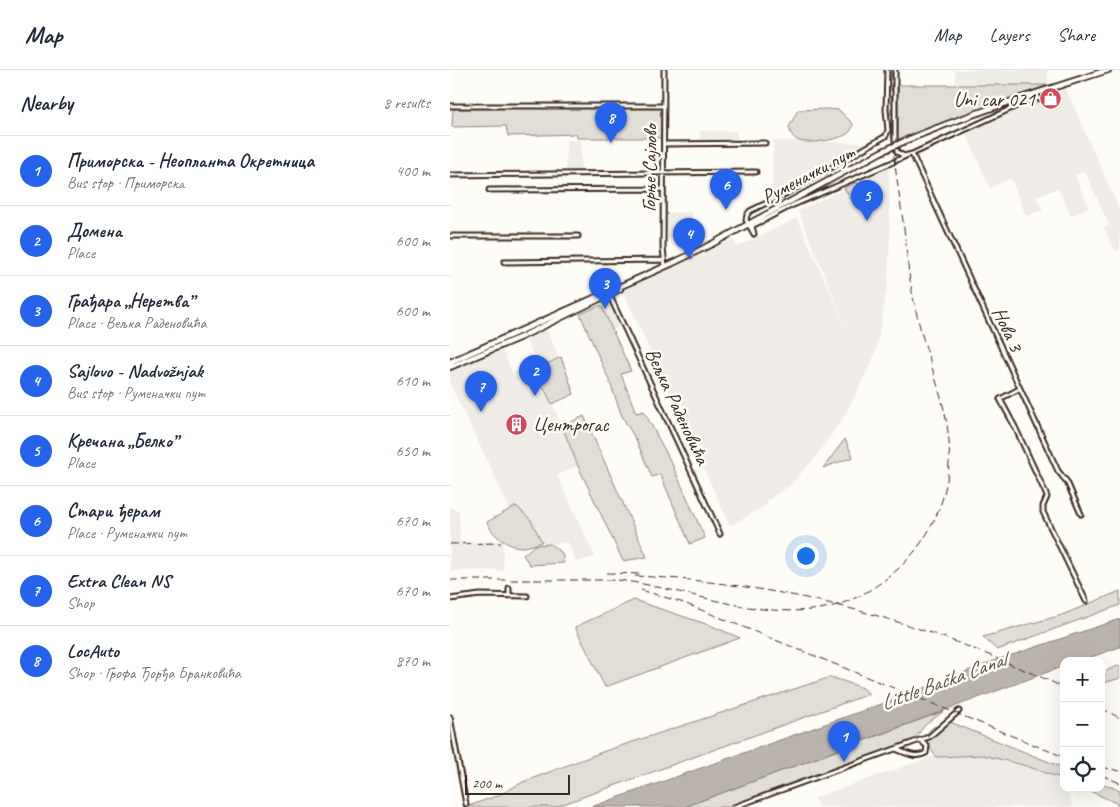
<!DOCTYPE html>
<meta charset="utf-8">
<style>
:root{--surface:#fff;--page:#f2f2f3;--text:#1f2937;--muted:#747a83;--line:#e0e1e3;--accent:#2563eb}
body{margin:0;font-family:Caveat,sans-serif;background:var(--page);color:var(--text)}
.controls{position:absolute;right:15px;bottom:15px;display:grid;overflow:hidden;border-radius:10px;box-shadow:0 5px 20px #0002}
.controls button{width:45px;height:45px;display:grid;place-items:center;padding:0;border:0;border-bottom:1px solid var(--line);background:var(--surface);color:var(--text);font:25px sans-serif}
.scale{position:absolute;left:15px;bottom:12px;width:105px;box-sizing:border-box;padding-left:5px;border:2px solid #3b2a1e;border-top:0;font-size:14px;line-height:18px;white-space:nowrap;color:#3b2a1e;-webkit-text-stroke:4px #fdfcf7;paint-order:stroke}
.you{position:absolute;left:355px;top:485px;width:18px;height:18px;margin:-12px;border:4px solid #fff;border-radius:50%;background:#1a73e8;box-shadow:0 0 0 8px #1a73e833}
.badge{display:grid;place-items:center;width:32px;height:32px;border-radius:50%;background:var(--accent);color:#fff;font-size:16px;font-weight:700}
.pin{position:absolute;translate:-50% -41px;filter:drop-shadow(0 1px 2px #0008)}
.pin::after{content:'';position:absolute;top:26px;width:18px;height:15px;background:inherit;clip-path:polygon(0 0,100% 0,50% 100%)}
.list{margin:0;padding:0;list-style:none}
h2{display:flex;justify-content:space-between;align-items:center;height:65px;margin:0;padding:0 20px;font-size:21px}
h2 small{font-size:16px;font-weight:400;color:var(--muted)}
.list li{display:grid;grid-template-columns:32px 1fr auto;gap:15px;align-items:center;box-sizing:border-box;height:70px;padding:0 20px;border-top:1px solid var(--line)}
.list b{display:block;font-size:19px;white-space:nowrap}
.list p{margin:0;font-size:16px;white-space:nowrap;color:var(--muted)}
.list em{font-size:16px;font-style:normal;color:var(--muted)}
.icon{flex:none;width:28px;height:28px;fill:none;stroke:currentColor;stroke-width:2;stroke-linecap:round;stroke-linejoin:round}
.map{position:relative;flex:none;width:670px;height:737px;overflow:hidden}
header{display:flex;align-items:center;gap:30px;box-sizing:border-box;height:70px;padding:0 25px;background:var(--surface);border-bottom:1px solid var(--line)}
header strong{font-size:24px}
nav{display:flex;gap:28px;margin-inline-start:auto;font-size:18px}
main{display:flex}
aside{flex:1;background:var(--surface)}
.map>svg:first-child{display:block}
</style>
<header>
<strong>Map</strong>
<nav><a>Map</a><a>Layers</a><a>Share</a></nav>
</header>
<main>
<aside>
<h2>Nearby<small>8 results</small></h2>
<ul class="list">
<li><span class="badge">1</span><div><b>Приморска - Неопланта Окретница</b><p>Bus stop · Приморска</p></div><em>400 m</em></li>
<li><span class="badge">2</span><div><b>Домена</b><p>Place</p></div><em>600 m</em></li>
<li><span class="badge">3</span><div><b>Грађара „Неретва”</b><p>Place · Вељка Раденовића</p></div><em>600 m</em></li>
<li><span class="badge">4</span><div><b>Sajlovo - Nadvožnjak</b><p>Bus stop · Руменачки пут</p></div><em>610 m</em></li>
<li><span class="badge">5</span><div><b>Кречана „Белко”</b><p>Place</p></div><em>650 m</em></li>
<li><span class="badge">6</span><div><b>Стари ђерам</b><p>Place · Руменачки пут</p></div><em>670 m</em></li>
<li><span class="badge">7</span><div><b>Extra Clean NS</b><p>Shop</p></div><em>670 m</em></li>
<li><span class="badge">8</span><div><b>LocAuto</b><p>Shop · Грофа Ђорђа Бранковића</p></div><em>870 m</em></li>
</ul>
</aside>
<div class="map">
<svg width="670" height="737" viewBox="0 0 670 737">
<rect width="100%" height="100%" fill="#fdfcf7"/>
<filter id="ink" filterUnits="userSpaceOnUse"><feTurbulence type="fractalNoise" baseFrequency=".02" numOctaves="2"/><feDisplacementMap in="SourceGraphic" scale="10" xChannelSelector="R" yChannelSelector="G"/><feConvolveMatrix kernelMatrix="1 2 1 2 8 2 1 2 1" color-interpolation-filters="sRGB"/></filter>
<g filter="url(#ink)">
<path fill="#efece7" d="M 505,0 L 598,0 L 598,15 L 505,15 Z
M 616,19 L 670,141 L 670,179 L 665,181 L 654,158 L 659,155 L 635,101 L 625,105 L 639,137 L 621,146 L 608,118 L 586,127 L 593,140 L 576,146 L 561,108 L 540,118 L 516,63 Z
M 250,61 L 287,61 L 287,73 L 250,74 Z
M 116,70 L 131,70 L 131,100 L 116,100 Z
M 323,71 L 330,71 L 419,73 L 392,87 L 322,128 Z
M 439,97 L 440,165 L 438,212 L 427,277 L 422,292 L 395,345 L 364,389 L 339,416 L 316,431 L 318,434 L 280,456 L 173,221 L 284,169 L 287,177 L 347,148 L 398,262 L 348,141 Z
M 242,142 L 242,161 L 214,172 L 214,143 Z
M 160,234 L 171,257 L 163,260 L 152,238 Z
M 96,258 L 109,288 L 89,297 L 75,268 Z
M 52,278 L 62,303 L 82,294 L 107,345 L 128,396 L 107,405 L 145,487 L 126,492 L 118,472 L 99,474 L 92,472 L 81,450 L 66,436 L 60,439 L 0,313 L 0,300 Z
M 0,437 L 9,441 L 10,472 L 53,471 L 53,500 L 0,501 Z
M 509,682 L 536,683 L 562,688 L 612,709 L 614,718 L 615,718 L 623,737 L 368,737 L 364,728 L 484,686 Z"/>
<path fill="#e1ded7" stroke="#8e847a" d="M 448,15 L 598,15 L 498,50 L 448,69 Z
M 209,37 L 213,40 L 213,68 L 127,68 L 126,64 L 58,66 L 56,56 L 2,57 L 3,39 Z
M 378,39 L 389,40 L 403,54 C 402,58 401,62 397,64 C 389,70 355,75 347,70 C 342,67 340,62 339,57 L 348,40 Z
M 407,112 L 415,126 L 416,134 L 406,137 L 394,118 Z
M 151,235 L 181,301 L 171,304 L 186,343 L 194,341 L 222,394 L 255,468 L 240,474 L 210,404 L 202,407 L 186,370 L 172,346 L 159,310 L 130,244 Z
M 111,287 L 124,324 L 102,334 L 85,300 Z
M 134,346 L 197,487 L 173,491 L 128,396 L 112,356 Z
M 395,369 L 403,387 L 373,398 Z
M 66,436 L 81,450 L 92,472 C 86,474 78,477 72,477 C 57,477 42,465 37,452 Z
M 100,474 L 112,483 L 114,493 L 80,495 L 73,485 L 85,475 Z
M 670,521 L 670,535 L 547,580 L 533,567 L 612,545 Z
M 184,530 L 262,556 L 290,568 L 155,617 L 125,557 Z
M 670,595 L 670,608 L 651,614 L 651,607 L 658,600 Z
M 381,607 L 413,618 L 419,624 L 105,737 L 16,737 L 49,725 L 73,712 L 155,681 Z
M 494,641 L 475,655 L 464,670 L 279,737 L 234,737 Z
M 500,652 L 614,698 L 614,709 L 573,695 L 533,685 L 486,687 L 473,667 L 483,657 Z
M 651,713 L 670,720 L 670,735 L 634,718 L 651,718 Z"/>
<path fill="#bbb4ad" stroke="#887d74" d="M 670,549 L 670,577 L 630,591 L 614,591 L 614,596 L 234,737 L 141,737 L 443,630 L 538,593 Z"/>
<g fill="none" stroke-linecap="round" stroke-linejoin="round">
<defs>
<path id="minor" d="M 214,0 L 213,178 L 215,196
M 437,0 L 436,40 L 438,60 L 436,66 L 337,123 L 300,141 L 297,145 L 296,150 L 304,164 L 302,156 L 343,135 L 443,92
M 445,0 L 445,73 L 447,82 L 454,86 L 462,84 L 582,29 L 600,28 L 604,23 L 601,18
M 0,36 L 214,36
M 214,74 L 315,73
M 462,84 L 608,401 L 617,412 L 631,444
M 447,90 L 456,86
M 0,105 L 306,102
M 39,120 L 213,119
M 0,166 L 128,166
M 54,192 L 213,190
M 158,222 L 270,464
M 569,319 L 550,329 L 565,357 L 596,424 L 597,427 L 593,436 L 593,442 L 636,531
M 59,518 L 59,526
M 0,529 L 30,525 L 77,526
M 0,647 L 16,734
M 470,670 L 479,667 L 509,641
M 284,737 L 470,670 L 477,676 L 476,683 C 466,689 456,683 446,679"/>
<path id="major" d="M 455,71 C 521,43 590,22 658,0
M 0,292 L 223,193 L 262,174 L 431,82
M 0,297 L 71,267 L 170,219"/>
</defs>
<use href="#minor" stroke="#3b2a1e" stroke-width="7"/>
<use href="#major" stroke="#3b2a1e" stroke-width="8"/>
<use href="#minor" stroke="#fdfcf7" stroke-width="3"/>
<use href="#major" stroke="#fdfcf7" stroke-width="4.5"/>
<path stroke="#3b2a1e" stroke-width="1" stroke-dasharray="8 4" stroke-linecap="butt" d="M 0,474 L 51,473
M 157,503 L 192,504
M 185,506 C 315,512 443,542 562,595 C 579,602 597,609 614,618
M 0,510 L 168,510 C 232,518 296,546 361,540 C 395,537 423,521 448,499 C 486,465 505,412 498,362 C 495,336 486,312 479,287 C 471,264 465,239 461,216 C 457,194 456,172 453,151 C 449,124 445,97 442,70 C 440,47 442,23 441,0
M 191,520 L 234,533 L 614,687
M 651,638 L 670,648
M 651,697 L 670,701
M 651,705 L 670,713"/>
<defs>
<path id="major-bridge" d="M 431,82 L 455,71"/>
</defs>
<use href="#major-bridge" stroke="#3b2a1e" stroke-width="8" stroke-linecap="butt"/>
<use href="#major-bridge" stroke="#fdfcf7" stroke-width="4.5"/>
</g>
</g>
<defs>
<symbol id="shop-disc" viewBox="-11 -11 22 22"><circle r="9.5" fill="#d1495b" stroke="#fdfcf7"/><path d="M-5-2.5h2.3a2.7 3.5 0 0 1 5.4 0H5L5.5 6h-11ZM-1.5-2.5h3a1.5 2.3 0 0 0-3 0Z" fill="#fff"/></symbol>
<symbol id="building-disc" viewBox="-11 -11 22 22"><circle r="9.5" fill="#d1495b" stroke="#fdfcf7"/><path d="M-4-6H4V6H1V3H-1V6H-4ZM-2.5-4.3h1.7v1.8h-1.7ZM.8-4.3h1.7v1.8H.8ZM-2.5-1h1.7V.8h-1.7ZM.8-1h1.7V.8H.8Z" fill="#fff"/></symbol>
</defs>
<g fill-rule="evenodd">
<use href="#shop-disc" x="588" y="16" width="25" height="25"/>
<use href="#building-disc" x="54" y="342" width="25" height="25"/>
</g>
<g text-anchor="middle" stroke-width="5" stroke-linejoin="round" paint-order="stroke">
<g font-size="20" fill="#3b2a1e" stroke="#fdfcf7" text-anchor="end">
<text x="585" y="36">Uni car 021</text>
<text x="83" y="361" text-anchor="start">Центрогас</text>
</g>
<g font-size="20" fill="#3b2a1e" stroke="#fdfcf7">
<text transform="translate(199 98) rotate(-89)" y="7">Горње Сајлово</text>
<text transform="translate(358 104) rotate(-28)" y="7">Руменачки пут</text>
<text transform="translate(558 259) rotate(65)" y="7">Нова 3</text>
<text transform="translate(228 336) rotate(65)" y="7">Вељка Раденовића</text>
</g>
<g font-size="21" font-style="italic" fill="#615349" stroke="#fdfcf7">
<text transform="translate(493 611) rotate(-20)" y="7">Little Bačka Canal</text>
</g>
</g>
</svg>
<div class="controls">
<button>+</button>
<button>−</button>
<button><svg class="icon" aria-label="locate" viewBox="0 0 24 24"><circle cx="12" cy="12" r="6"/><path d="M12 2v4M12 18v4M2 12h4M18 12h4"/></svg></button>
</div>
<div class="scale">200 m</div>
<div class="you"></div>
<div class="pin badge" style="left:394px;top:692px">1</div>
<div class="pin badge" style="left:85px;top:326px">2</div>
<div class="pin badge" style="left:155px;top:239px">3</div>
<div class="pin badge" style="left:239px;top:189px">4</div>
<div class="pin badge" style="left:417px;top:151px">5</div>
<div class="pin badge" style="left:276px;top:140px">6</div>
<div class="pin badge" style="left:31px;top:342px">7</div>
<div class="pin badge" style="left:161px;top:73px">8</div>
</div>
</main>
